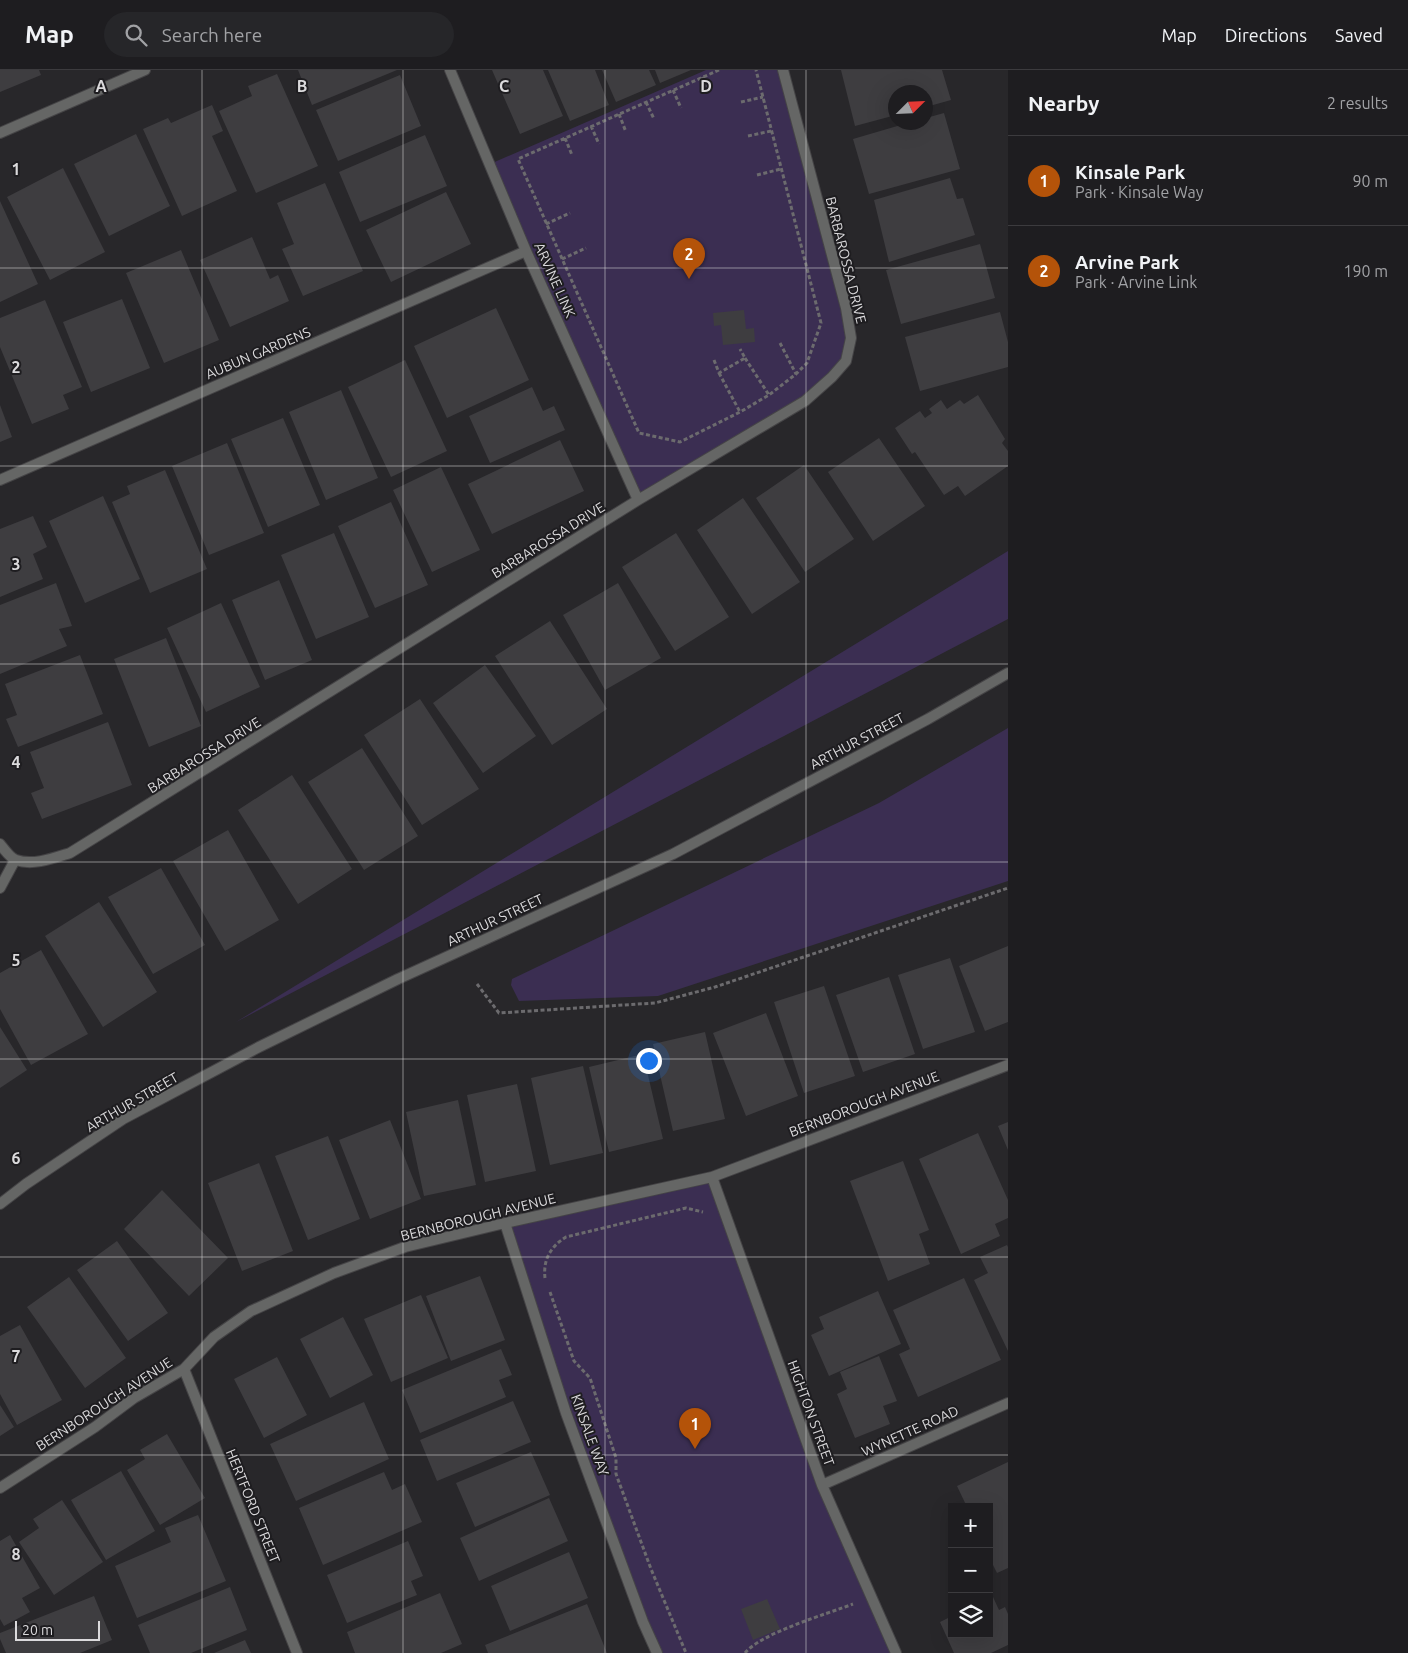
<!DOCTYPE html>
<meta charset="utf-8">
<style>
:root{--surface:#1e1d20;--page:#262629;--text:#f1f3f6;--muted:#a1a2a5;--line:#3c3b3e;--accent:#b45309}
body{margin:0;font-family:Ubuntu,sans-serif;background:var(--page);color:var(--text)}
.controls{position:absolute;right:15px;bottom:15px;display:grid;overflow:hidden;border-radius:0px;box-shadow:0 5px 20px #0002}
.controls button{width:45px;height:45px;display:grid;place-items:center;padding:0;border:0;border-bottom:1px solid var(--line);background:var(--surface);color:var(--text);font:25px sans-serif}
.compass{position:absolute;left:888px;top:15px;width:45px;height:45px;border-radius:50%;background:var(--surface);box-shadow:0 5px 20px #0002;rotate:66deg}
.scale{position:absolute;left:15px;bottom:12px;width:85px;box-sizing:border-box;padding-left:5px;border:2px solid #dbdadc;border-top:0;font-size:14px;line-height:18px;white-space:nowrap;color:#dbdadc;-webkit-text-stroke:4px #1e1d20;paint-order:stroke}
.you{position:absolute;left:648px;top:990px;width:18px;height:18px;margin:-12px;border:4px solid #fff;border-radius:50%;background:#1a73e8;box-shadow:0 0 0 8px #1a73e833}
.badge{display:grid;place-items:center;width:32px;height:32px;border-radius:50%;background:var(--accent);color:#fff;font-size:16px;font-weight:700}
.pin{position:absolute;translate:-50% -41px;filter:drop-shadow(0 1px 2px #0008)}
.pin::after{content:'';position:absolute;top:26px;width:18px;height:15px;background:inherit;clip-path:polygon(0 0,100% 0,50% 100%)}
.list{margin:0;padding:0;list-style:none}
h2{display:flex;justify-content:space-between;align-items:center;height:65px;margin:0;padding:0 20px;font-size:21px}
h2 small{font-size:16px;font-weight:400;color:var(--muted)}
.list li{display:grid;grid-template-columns:32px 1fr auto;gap:15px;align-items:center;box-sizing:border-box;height:90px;padding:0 20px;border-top:1px solid var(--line)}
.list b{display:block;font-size:19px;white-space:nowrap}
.list p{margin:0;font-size:16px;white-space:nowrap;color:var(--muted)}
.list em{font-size:16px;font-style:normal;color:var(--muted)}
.icon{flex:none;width:28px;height:28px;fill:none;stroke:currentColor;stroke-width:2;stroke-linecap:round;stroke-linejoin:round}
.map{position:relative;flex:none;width:1008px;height:1583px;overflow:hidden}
header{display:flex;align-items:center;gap:30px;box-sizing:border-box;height:70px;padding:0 25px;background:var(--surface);border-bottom:1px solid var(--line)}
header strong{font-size:24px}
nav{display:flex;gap:28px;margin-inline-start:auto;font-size:18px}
.search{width:350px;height:45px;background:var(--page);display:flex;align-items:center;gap:12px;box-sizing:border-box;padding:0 18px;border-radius:28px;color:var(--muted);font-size:19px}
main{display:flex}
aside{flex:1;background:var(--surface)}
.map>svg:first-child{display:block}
</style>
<header>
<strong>Map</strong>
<div class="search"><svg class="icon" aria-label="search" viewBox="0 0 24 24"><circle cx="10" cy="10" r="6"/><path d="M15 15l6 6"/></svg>Search here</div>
<nav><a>Map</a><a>Directions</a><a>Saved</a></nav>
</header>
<main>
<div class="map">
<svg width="1008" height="1583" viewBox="0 0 1008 1583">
<rect width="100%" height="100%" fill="#28272a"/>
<path fill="#3b2e52" d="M 706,0 L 783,0 L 851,268 L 846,291 L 818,320 L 638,430 L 490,94 Z
M 1008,481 L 1008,549 L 236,952 Z
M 1008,658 L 1008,811 L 658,926 L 519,931 L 511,915 L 512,909 L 879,733 Z
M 712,1107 L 822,1415 L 896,1583 L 657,1583 L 643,1552 L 505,1153 Z"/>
<path fill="#3e3d40" d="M 0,0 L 39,0 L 41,5 L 0,22 Z
M 298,0 L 397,0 L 312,35 Z
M 492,0 L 543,0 L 563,46 L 520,64 Z
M 548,0 L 595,0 L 609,35 L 570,51 Z
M 602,0 L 649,0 L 656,15 L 616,32 Z
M 655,0 L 691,0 L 660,13 Z
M 841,0 L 942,0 L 951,30 L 926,37 L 926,22 L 896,22 L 896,45 L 855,56 Z
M 277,4 L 318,96 L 256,123 L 219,41 L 252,26 L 248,16 Z
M 400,5 L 421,56 L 338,91 L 316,40 Z
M 212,35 L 223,61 L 212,66 L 237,121 L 182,146 L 143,59 L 168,48 L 171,53 Z
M 944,43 L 960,99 L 869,124 L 853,69 L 911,52 L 926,52 L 926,48 Z
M 136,64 L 170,136 L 109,166 L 74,94 Z
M 425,65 L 447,116 L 360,152 L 339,102 Z
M 63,98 L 105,182 L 50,210 L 7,127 Z
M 950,108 L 957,129 L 963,128 L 975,165 L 889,192 L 874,130 Z
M 325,113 L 363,201 L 303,226 L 282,179 L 294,174 L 277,133 Z
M 446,122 L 471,174 L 391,212 L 366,160 Z
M 0,131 L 38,214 L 0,232 Z
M 252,167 L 270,209 L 278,205 L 289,231 L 230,257 L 200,190 Z
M 980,174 L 995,228 L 901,254 L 886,200 Z
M 181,180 L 219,270 L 164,293 L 126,203 Z
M 122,229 L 150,298 L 91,322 L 63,252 Z
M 45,230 L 82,317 L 63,325 L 69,339 L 32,354 L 0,277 L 0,248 Z
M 496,238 L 529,310 L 447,348 L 414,276 Z
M 744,240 L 746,259 L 754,258 L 755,272 L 723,275 L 721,255 L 714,256 L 713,243 Z
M 1000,242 L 1008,272 L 1008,297 L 920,321 L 905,267 Z
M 405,290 L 447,381 L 391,407 L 348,317 Z
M 532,317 L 543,341 L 554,336 L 565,360 L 490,393 L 469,346 Z
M 341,320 L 378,408 L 326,430 L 289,342 Z
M 978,325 L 1005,369 L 1002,373 L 1008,381 L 1008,396 L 965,426 L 958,416 L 944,425 L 915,382 L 912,384 L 895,358 L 920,341 L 925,348 L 932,343 L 929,339 L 941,330 L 947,339 L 960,330 L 964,334 Z
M 0,335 L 12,367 L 0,372 Z
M 283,348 L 320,435 L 268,457 L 231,369 Z
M 879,368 L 925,436 L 873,471 L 828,402 Z
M 560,370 L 584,421 L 492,464 L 468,414 Z
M 227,373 L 264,463 L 209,485 L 172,396 Z
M 804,395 L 854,469 L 805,502 L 756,428 Z
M 441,397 L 480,480 L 432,502 L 393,420 Z
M 165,400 L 207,499 L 150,523 L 112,432 L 130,424 L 127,416 Z
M 103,426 L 140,509 L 85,533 L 49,451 Z
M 743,428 L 800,512 L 752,544 L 697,460 Z
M 391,432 L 428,515 L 375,538 L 338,456 Z
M 33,446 L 47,477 L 33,484 L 43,509 L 0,527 L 0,459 Z
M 334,463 L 369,547 L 316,569 L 281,485 Z
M 676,463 L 729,547 L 675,581 L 622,497 Z
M 279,510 L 312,590 L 265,610 L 232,530 Z
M 56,513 L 72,556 L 59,559 L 67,576 L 0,604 L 0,535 Z
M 618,513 L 661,588 L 605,620 L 563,545 Z
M 221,533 L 260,617 L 206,642 L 167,558 Z
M 550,551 L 607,639 L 552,675 L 495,586 Z
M 166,568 L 201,656 L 149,677 L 114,589 Z
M 80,585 L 103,644 L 18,677 L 6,649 L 17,645 L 5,614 Z
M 485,595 L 536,666 L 483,703 L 433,633 Z
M 420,629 L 479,719 L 422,755 L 364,665 Z
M 108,652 L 132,715 L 42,749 L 31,723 L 44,718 L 30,682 Z
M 362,678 L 418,766 L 364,800 L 308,712 Z
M 292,705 L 352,799 L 298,834 L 238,740 Z
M 228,760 L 279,850 L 225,881 L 173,791 Z
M 161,798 L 205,875 L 153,904 L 108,827 Z
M 99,832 L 157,922 L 103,957 L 45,866 Z
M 1008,876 L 1008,952 L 985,961 L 959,896 Z
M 41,880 L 88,964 L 31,995 L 0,939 L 0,903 Z
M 950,888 L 975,962 L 923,979 L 898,905 Z
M 889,907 L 915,984 L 863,1002 L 836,925 Z
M 824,916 L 855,1006 L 804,1023 L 774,932 Z
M 766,943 L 798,1026 L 746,1046 L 713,963 Z
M 0,957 L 27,1000 L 0,1018 Z
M 705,962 L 725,1049 L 673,1061 L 653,974 Z
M 643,984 L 663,1069 L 609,1082 L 589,997 Z
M 583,996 L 603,1083 L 550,1095 L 531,1008 Z
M 517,1014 L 536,1101 L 485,1112 L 467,1025 Z
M 458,1030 L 476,1115 L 424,1126 L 406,1042 Z
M 390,1050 L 421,1129 L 370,1149 L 339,1070 Z
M 1008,1052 L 1008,1080 L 998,1056 Z
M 978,1063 L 1008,1130 L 1008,1148 L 995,1154 L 1000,1166 L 961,1184 L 919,1089 Z
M 328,1066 L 360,1149 L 308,1170 L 275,1086 Z
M 903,1091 L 929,1160 L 919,1164 L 930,1194 L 888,1211 L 850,1111 Z
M 259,1093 L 293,1181 L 242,1201 L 208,1113 Z
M 162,1120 L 228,1188 L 189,1226 L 124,1159 Z
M 117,1171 L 168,1243 L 128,1271 L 77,1200 Z
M 1007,1175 L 1008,1177 L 1008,1281 L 974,1210 L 988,1203 L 980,1187 Z
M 480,1206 L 505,1270 L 451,1291 L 426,1226 Z
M 69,1207 L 126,1288 L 85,1318 L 27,1237 Z
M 964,1208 L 1001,1290 L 918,1327 L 899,1284 L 910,1279 L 893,1240 Z
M 878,1221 L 901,1274 L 829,1306 L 811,1265 L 824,1259 L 819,1247 Z
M 421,1225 L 448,1288 L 391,1312 L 364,1249 Z
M 343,1247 L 373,1305 L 330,1328 L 300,1269 Z
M 20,1255 L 62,1330 L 17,1355 L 0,1324 L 0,1266 Z
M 501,1279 L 512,1305 L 499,1310 L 506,1327 L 420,1363 L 402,1320 Z
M 879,1286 L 897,1331 L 883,1336 L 890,1354 L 855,1368 L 837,1324 L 847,1319 L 840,1302 Z
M 277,1287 L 307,1345 L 264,1368 L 234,1309 Z
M 513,1331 L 531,1372 L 437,1411 L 420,1370 Z
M 364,1332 L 389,1389 L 296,1431 L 270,1374 Z
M 0,1335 L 14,1357 L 0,1366 Z
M 167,1364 L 205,1428 L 160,1455 L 127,1400 L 145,1389 L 140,1380 Z
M 531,1382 L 550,1425 L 475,1457 L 456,1413 Z
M 1008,1392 L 1008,1498 L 997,1503 L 989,1487 L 989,1437 L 967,1437 L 957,1416 Z
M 121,1401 L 155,1461 L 106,1490 L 71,1430 Z
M 384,1402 L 392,1420 L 405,1414 L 422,1452 L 323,1495 L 299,1438 Z
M 549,1428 L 568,1471 L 479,1511 L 460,1468 Z
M 62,1430 L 103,1492 L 54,1525 L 19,1472 L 39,1458 L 33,1449 Z
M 198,1445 L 226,1511 L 137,1548 L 115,1496 L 171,1472 L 165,1458 Z
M 10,1465 L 40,1518 L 22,1528 L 30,1542 L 4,1556 L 0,1549 L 0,1471 Z
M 408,1471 L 423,1506 L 411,1511 L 417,1525 L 347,1553 L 327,1505 Z
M 569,1482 L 588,1528 L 510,1561 L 491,1516 Z
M 230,1517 L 247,1560 L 191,1583 L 150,1583 L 138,1555 Z
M 440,1523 L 462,1574 L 441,1583 L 355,1583 L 347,1562 Z
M 94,1526 L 112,1570 L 80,1583 L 6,1583 L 0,1569 L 0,1563 Z
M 993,1527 L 999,1540 L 1005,1537 L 1008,1544 L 1008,1575 L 991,1583 L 954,1583 L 940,1552 L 952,1546 L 952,1564 L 989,1564 L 989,1528 Z
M 767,1529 L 780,1559 L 753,1570 L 741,1539 Z
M 587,1534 L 607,1583 L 488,1583 L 485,1575 Z
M 245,1570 L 251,1583 L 214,1583 Z"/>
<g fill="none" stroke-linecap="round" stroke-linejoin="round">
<defs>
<path id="minor" d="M 450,0 L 526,181 L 638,430
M 0,63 L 145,0
M 0,410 L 526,181
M 0,774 C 4,779 10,788 16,790 C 33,796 54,788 70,783 L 638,430 L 805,331 L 832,307 L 846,291 L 851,268 L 846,238 L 783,0
M 0,818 L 15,790
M 712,1107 L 822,1415 L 896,1583
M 505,1153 L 566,1343 L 643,1552 L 657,1583
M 184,1299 L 297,1583
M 822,1415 L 1008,1333
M 0,1418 L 95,1357 L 134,1328 L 184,1299 L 214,1267 L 251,1241 L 334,1203 L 405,1177 L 505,1153 L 712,1107 L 1008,995"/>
<path id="tertiary" d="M 0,1134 L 26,1114 L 123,1049 L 259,977 L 398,909 L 673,784 L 928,649 L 1008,603"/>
</defs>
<use href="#minor" stroke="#454446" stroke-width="12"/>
<use href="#tertiary" stroke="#454446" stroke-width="12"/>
<path stroke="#6c6b6e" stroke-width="3" stroke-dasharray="4 2.5" stroke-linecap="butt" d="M 719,0 L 518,89 L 639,363 L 680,372 L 740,342 L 769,325 L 796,304 L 807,293 L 821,253 L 756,0
M 702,7 L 708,24
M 673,20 L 681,38
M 646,32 L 654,49
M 741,32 L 763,27
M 619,44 L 626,62
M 591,56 L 599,74
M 748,66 L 771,61
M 565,68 L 572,85
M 757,105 L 781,99
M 546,154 L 570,143
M 562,189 L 586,178
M 780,273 L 796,304
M 745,288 L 769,325
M 714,290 L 719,303 L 745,288 L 740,279
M 719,303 L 740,342
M 477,914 L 499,943 L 655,933 L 715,917 L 1008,818
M 545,1208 C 543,1190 550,1177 566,1167 L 686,1138 L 703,1142
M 550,1222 L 574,1291 L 590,1308 L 616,1388 L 616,1404 L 651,1499 L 686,1583
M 745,1583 C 761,1563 827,1544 853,1534"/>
<use href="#minor" stroke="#656665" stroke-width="10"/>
<use href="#tertiary" stroke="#656665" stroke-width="10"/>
</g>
<path fill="none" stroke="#dbdadc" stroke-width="1" stroke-opacity="0.55" d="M 202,0 L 202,1583M 403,0 L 403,1583M 605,0 L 605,1583M 806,0 L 806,1583M 0,198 L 1008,198M 0,396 L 1008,396M 0,594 L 1008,594M 0,792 L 1008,792M 0,989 L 1008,989M 0,1187 L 1008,1187M 0,1385 L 1008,1385"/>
<g text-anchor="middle" stroke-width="4" stroke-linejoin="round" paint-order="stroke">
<g font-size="14" fill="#dbdadc" stroke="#1e1d20">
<text transform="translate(846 190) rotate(76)" y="5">BARBAROSSA DRIVE</text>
<text transform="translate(555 210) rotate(66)" y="5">ARVINE LINK</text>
<text transform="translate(258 283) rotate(-23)" y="5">AUBUN GARDENS</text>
<text transform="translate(548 470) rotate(-32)" y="5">BARBAROSSA DRIVE</text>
<text transform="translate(857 671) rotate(-28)" y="5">ARTHUR STREET</text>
<text transform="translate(204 685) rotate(-32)" y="5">BARBAROSSA DRIVE</text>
<text transform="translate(495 850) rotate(-25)" y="5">ARTHUR STREET</text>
<text transform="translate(132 1032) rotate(-30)" y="5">ARTHUR STREET</text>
<text transform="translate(864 1034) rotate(-21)" y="5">BERNBOROUGH AVENUE</text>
<text transform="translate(478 1147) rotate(-14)" y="5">BERNBOROUGH AVENUE</text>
<text transform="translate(104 1334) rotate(-33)" y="5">BERNBOROUGH AVENUE</text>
<text transform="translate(811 1343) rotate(70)" y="5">HIGHTON STREET</text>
<text transform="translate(910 1361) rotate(-24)" y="5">WYNETTE ROAD</text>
<text transform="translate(590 1365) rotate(70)" y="5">KINSALE WAY</text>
<text transform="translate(253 1436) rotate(68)" y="5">HERTFORD STREET</text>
</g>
</g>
<g font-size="16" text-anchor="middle" font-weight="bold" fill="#dbdadc" stroke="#1e1d20" stroke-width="4" stroke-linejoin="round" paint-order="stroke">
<text x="101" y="22">A</text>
<text x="302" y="22">B</text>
<text x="504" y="22">C</text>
<text x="706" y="22">D</text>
<text x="16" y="105">1</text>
<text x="16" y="303">2</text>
<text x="16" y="500">3</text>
<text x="16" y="698">4</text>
<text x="16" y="896">5</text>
<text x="16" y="1094">6</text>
<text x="16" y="1292">7</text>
<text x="16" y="1490">8</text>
</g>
</svg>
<div class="controls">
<button>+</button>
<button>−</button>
<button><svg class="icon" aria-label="layers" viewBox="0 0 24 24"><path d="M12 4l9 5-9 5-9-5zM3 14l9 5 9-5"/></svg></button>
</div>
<svg class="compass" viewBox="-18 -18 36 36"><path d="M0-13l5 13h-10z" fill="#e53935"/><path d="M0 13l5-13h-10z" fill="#a1a2a5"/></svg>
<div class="scale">20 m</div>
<div class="you"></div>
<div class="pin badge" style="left:695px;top:1379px">1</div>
<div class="pin badge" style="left:689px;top:209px">2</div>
</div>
<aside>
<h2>Nearby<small>2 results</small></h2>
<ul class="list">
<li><span class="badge">1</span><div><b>Kinsale Park</b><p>Park · Kinsale Way</p></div><em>90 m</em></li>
<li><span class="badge">2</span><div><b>Arvine Park</b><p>Park · Arvine Link</p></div><em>190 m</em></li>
</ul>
</aside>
</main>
